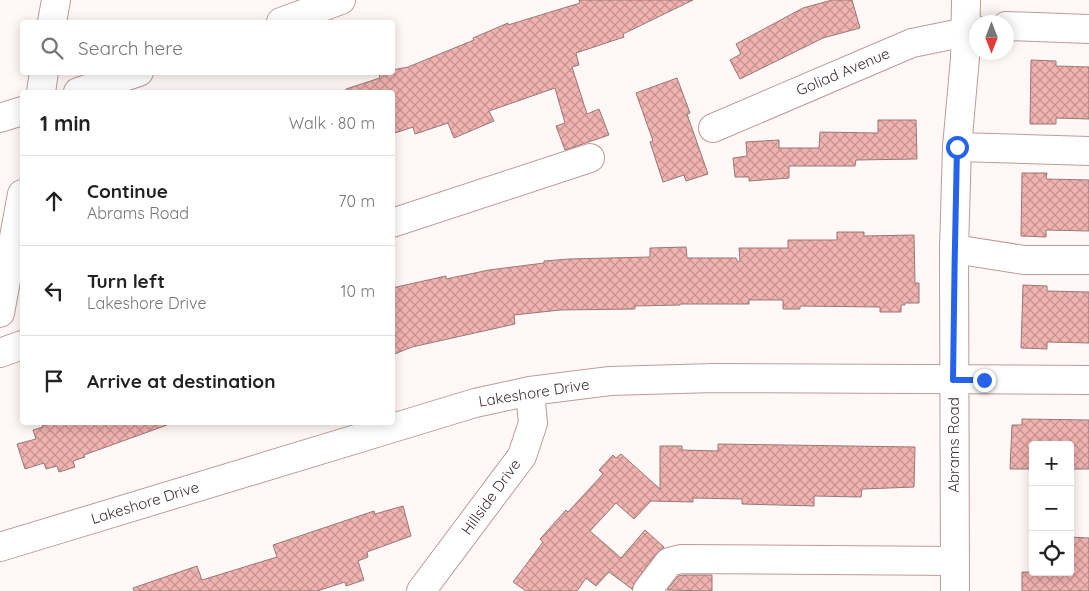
<!DOCTYPE html>
<meta charset="utf-8">
<style>
:root{--surface:#fff;--page:#f6f6f6;--text:#222;--muted:#767676;--line:#e0e0e0}
body{margin:0;font-family:Quicksand,sans-serif;background:var(--page);color:var(--text)}
.controls{position:absolute;right:15px;bottom:15px;display:grid;overflow:hidden;border-radius:5px;box-shadow:0 2px 12px #0003}
.controls button{width:45px;height:45px;display:grid;place-items:center;padding:0;border:0;border-bottom:1px solid var(--line);background:var(--surface);color:var(--text);font:25px sans-serif}
.compass{position:absolute;left:969px;top:15px;width:45px;height:45px;border-radius:50%;background:var(--surface);box-shadow:0 2px 12px #0003;rotate:180deg}
.stop{position:absolute;width:15px;height:15px;margin:-11px;border:4px solid #2563eb;border-radius:50%;background:#fff}
.stop.end{background:#2563eb;border-color:#fff;box-shadow:0 1px 5px #0008}
.list{margin:0;padding:0;list-style:none}
h2{display:flex;justify-content:space-between;align-items:center;height:65px;margin:0;padding:0 20px;font-size:21px}
h2 small{font-size:16px;font-weight:400;color:var(--muted)}
.list li{display:grid;grid-template-columns:32px 1fr auto;gap:15px;align-items:center;box-sizing:border-box;height:90px;padding:0 20px;border-top:1px solid var(--line)}
.list b{display:block;font-size:19px;white-space:nowrap}
.list p{margin:0;font-size:16px;white-space:nowrap;color:var(--muted)}
.list em{font-size:16px;font-style:normal;color:var(--muted)}
.icon{flex:none;width:28px;height:28px;fill:none;stroke:currentColor;stroke-width:2;stroke-linecap:round;stroke-linejoin:round}
.map{position:relative;flex:none;width:1089px;height:591px;overflow:hidden}
.search{position:absolute;background:var(--surface);box-shadow:0 2px 12px #0003;left:20px;top:20px;width:375px;height:55px;display:flex;align-items:center;gap:12px;box-sizing:border-box;padding:0 18px;border-radius:5px;color:var(--muted);font-size:19px}
.panel{position:absolute;background:var(--surface);box-shadow:0 2px 12px #0003;left:20px;top:90px;width:375px;height:335px;border-radius:5px}
.map>svg:first-child{display:block}
</style>
<div class="map">
<svg width="1089" height="591" viewBox="0 0 1089 591">
<defs>
<pattern id="building-cross-hatch" width="8" height="8" patternUnits="userSpaceOnUse" patternTransform="scale(1.25)"><rect width="8" height="8" fill="#f1b3b0"/><path d="M0 0l8 8M0 8l8-8" fill="none" stroke="#c59290"/></pattern>
</defs>
<rect width="100%" height="100%" fill="#fff8f7"/>
<path fill="url(#building-cross-hatch)" stroke="#977977" d="M 579,0 L 693,0 L 623,34 L 624,37 L 576,53 L 579,65 L 572,67 L 587,114 L 599,109 L 609,135 L 565,150 L 556,126 L 565,123 L 555,88 L 489,111 L 494,121 L 454,138 L 448,123 L 415,134 L 413,127 L 392,134 L 392,92 L 346,92 L 346,89 L 380,78 L 379,74 L 392,72 L 392,70 L 408,67 L 474,40 L 473,38 L 508,23 L 508,25 L 580,3 Z
M 832,0 L 852,0 L 860,28 L 823,38 L 740,79 L 730,60 L 741,54 L 736,44 L 803,8 Z
M 1031,60 L 1056,61 L 1056,66 L 1089,67 L 1089,119 L 1056,118 L 1056,124 L 1030,124 Z
M 677,78 L 690,113 L 687,114 L 708,174 L 686,181 L 684,175 L 663,182 L 650,142 L 653,141 L 636,93 Z
M 878,120 L 916,120 L 917,159 L 856,160 L 855,166 L 789,166 L 789,178 L 749,181 L 749,177 L 735,177 L 733,158 L 747,156 L 746,142 L 779,140 L 779,148 L 819,148 L 820,132 L 878,133 Z
M 1022,173 L 1047,173 L 1046,179 L 1089,180 L 1089,231 L 1046,230 L 1046,237 L 1021,236 Z
M 837,232 L 864,232 L 864,236 L 914,235 L 915,283 L 919,283 L 919,303 L 905,303 L 905,305 L 901,305 L 901,312 L 880,312 L 880,307 L 800,306 L 800,309 L 783,309 L 783,300 L 749,300 L 749,304 L 680,304 L 680,305 L 635,306 L 635,309 L 560,310 L 514,315 L 515,324 L 412,347 L 392,355 L 392,288 L 446,276 L 446,279 L 489,270 L 544,263 L 544,261 L 569,259 L 650,257 L 650,248 L 686,247 L 687,258 L 736,258 L 738,262 L 740,261 L 739,248 L 788,248 L 788,240 L 837,240 Z
M 1023,285 L 1047,286 L 1047,291 L 1089,292 L 1089,343 L 1047,342 L 1047,349 L 1021,348 Z
M 1022,419 L 1089,420 L 1089,469 L 1070,469 L 1070,445 L 1033,445 L 1033,469 L 1010,469 L 1012,425 L 1022,425 Z
M 41,422 L 166,422 L 167,425 L 84,455 L 85,457 L 73,461 L 75,467 L 59,472 L 57,466 L 46,469 L 44,463 L 25,469 L 17,444 L 36,439 L 33,430 L 43,427 Z
M 718,444 L 915,447 L 914,487 L 864,489 L 862,489 L 861,497 L 814,496 L 814,506 L 742,504 L 742,499 L 693,498 L 693,502 L 651,501 L 634,519 L 616,503 L 590,531 L 621,558 L 645,530 L 664,547 L 657,553 L 635,582 L 632,589 L 609,572 L 596,586 L 586,578 L 577,591 L 526,591 L 513,582 L 543,542 L 540,539 L 566,510 L 568,512 L 603,474 L 599,470 L 613,455 L 616,458 L 621,454 L 660,489 L 660,446 L 682,446 L 682,450 L 718,451 Z
M 403,506 L 411,536 L 367,552 L 368,557 L 358,561 L 364,580 L 346,586 L 345,582 L 317,591 L 134,591 L 133,588 L 197,566 L 202,580 L 277,557 L 273,545 L 374,511 L 375,514 Z
M 1070,537 L 1089,538 L 1089,591 L 1022,591 L 1022,572 L 1070,572 Z
M 683,575 L 712,575 L 712,591 L 667,590 L 678,576 Z"/>
<g fill="none" stroke-linecap="round" stroke-linejoin="round">
<defs>
<path id="minor" d="M 52,22 L 56,0
M 281,22 L 341,0
M 1006,26 L 1089,29
M 41,92 L 44,72
M 78,92 L 139,72
M 0,118 L 22,111
M 713,128 L 912,43 L 976,30
M 957,147 L 1089,151
M 392,223 L 590,158
M 954,249 L 1024,260 L 1089,260
M 0,313 L 22,194
M 0,353 L 22,345
M 0,547 L 475,403 L 530,391 L 610,381 L 714,378 L 1089,380
M 421,591 L 522,456 L 533,423 L 530,391
M 647,591 L 669,562 L 681,559 L 955,561"/>
<path id="major" d="M 955,591 L 954,249 L 957,147 L 965,58 L 966,0"/>
</defs>
<use href="#minor" stroke="#bb9c9a" stroke-width="30"/>
<use href="#major" stroke="#bb9c9a" stroke-width="30"/>
<use href="#minor" stroke="#fff" stroke-width="28"/>
<use href="#major" stroke="#fff" stroke-width="28"/>
</g>
<g fill="none" stroke-linecap="round" stroke-linejoin="round">
<path stroke="#2563eb" stroke-width="6" d="M 957,147 C 955,225 954,302 953,380 L 984,380"/>
</g>
<g text-anchor="middle" stroke-width="4.5" stroke-linejoin="round" paint-order="stroke">
<g font-size="15" fill="#3e3131" stroke="#fff">
<text transform="translate(843 72) rotate(-23)" y="5">Goliad Avenue</text>
<text transform="translate(534 393) rotate(-9)" y="5">Lakeshore Drive</text>
<text transform="translate(954 445) rotate(-90)" y="5">Abrams Road</text>
<text transform="translate(491 497) rotate(-54)" y="5">Hillside Drive</text>
<text transform="translate(145 503) rotate(-17)" y="5">Lakeshore Drive</text>
</g>
</g>
</svg>
<div class="controls">
<button>+</button>
<button>−</button>
<button><svg class="icon" aria-label="locate" viewBox="0 0 24 24"><circle cx="12" cy="12" r="6"/><path d="M12 2v4M12 18v4M2 12h4M18 12h4"/></svg></button>
</div>
<svg class="compass" viewBox="-18 -18 36 36"><path d="M0-13l5 13h-10z" fill="#e53935"/><path d="M0 13l5-13h-10z" fill="#767676"/></svg>
<div class="stop" style="left:957px;top:147px"></div>
<div class="stop end" style="left:984px;top:380px"></div>
<div class="search"><svg class="icon" aria-label="search" viewBox="0 0 24 24"><circle cx="10" cy="10" r="6"/><path d="M15 15l6 6"/></svg>Search here</div>
<section class="panel">
<h2>1 min<small>Walk · 80 m</small></h2>
<ul class="list">
<li><svg class="icon" aria-label="ahead" viewBox="0 0 24 24"><path d="M12 20V5M6 11l6-6 6 6"/></svg><div><b>Continue</b><p>Abrams Road</p></div><em>70 m</em></li>
<li><svg class="icon" aria-label="left" viewBox="0 0 24 24"><path d="M17 20v-9H6M10 6l-5 5 5 5"/></svg><div><b>Turn left</b><p>Lakeshore Drive</p></div><em>10 m</em></li>
<li><svg class="icon" aria-label="arrive" viewBox="0 0 24 24"><path d="M6 21V4h12l-3 4 3 4H6"/></svg><div><b>Arrive at destination</b></div></li>
</ul>
</section>
</div>
